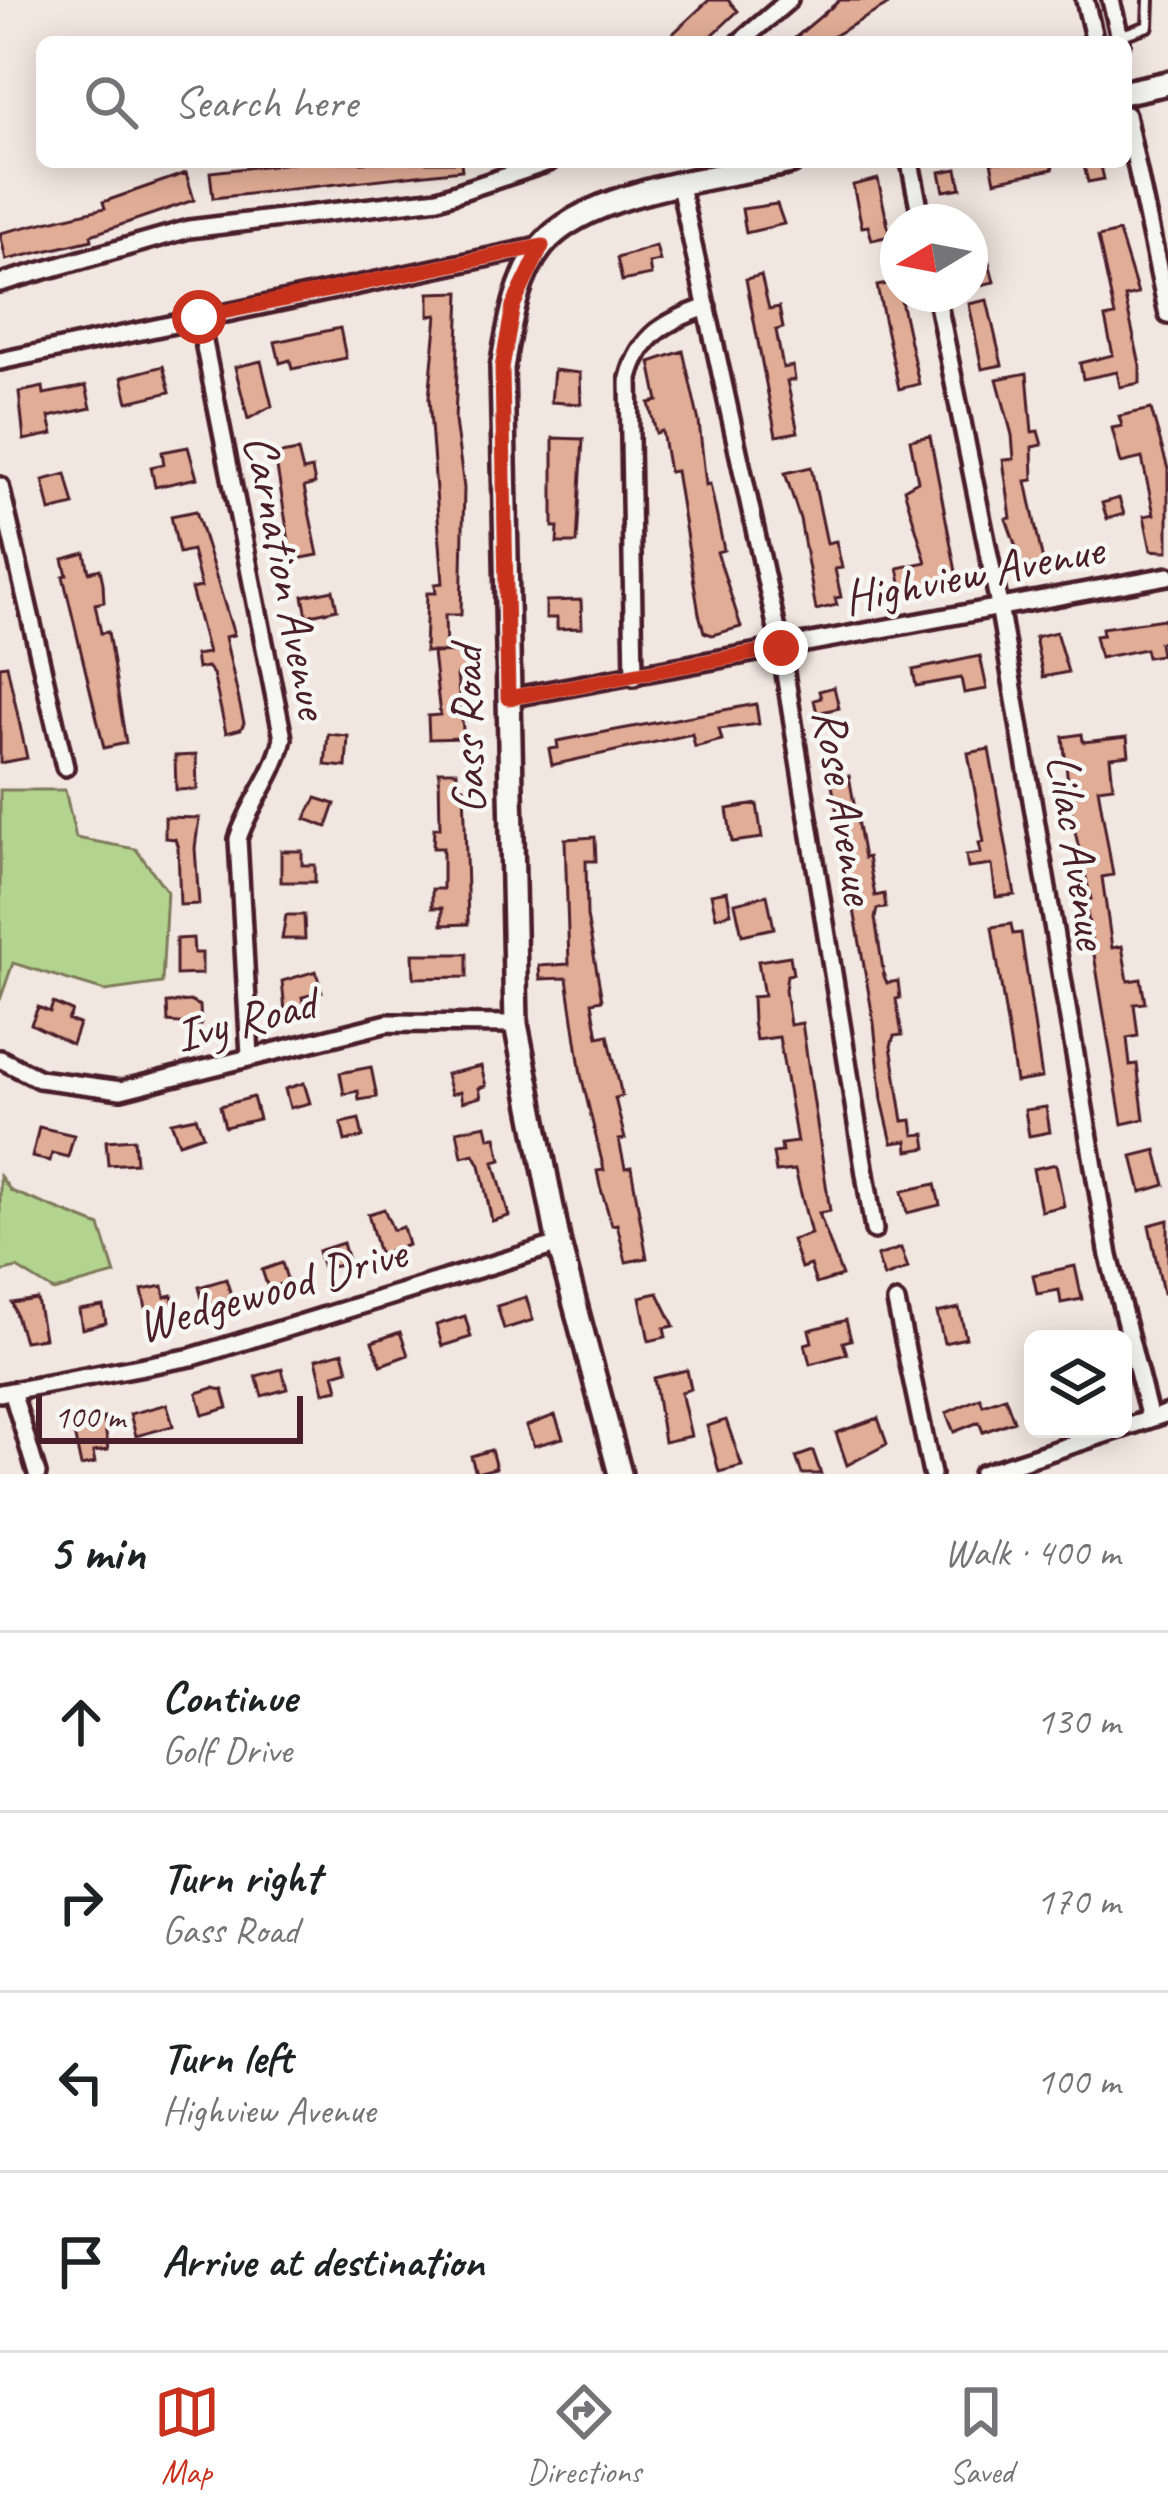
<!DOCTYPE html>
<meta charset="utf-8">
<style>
:root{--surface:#fff;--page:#f6f6f6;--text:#202124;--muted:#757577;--line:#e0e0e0;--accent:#c8321e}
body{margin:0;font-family:Caveat,sans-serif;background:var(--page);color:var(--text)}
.controls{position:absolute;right:36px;bottom:36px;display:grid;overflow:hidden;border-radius:18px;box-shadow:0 6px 30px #0003}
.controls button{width:108px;height:108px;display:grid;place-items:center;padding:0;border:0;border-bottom:3px solid var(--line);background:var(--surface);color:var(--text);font:60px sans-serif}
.compass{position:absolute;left:880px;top:204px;width:108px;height:108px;border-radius:50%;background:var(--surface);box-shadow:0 6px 30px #0003;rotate:260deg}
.scale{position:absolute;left:36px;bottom:30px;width:267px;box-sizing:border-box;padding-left:12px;border:6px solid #4a1f2b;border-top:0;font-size:33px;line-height:42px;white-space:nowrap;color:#4a1f2b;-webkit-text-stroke:9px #f6f6f2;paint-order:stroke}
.stop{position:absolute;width:36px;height:36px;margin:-27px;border:9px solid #c8321e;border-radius:50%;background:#fff}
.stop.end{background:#c8321e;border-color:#fff;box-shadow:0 3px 12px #0008}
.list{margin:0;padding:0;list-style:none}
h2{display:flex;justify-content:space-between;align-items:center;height:156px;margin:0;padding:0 48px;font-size:51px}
h2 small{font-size:39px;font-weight:400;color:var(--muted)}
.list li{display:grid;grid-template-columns:78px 1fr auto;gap:36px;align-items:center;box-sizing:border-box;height:180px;padding:0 48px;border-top:3px solid var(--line)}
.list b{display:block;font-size:45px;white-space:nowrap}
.list p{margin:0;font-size:39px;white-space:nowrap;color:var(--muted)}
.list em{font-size:39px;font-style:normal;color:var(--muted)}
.icon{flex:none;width:66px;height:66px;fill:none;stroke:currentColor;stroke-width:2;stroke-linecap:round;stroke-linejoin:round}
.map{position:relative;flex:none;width:1168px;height:1474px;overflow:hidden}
.search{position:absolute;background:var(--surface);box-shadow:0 6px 30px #0003;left:36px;right:36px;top:36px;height:132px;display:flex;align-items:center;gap:30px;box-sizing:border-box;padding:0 42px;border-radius:18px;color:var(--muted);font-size:45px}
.sheet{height:876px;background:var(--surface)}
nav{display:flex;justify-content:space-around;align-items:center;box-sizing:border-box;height:168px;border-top:3px solid var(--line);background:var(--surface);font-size:33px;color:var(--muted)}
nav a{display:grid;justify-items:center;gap:6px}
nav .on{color:var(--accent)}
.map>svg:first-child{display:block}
</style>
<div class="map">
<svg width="1168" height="1474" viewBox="0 0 1168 1474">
<rect width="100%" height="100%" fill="#f2e7e0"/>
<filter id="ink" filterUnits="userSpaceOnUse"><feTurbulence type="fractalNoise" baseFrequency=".00833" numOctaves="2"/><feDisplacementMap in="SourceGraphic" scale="24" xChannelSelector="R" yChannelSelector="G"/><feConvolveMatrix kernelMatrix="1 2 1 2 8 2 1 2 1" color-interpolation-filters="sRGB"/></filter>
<g filter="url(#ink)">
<path fill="#b3d48e" stroke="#7e7a5c" stroke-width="3" d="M 0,790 L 65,790 L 76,838 L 136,849 L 167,891 L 162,983 L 105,991 L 13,963 L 0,1000 Z
M 0,1176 L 11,1191 L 100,1226 L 115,1274 L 54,1291 L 17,1268 L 0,1272 Z"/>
<path fill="#e2ad96" stroke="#4a1f2b" stroke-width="3" d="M 709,0 L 728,0 L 738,11 L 705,42 L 664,42 Z
M 840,0 L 896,0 L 823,42 L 790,42 Z
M 300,162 L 461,162 L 462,170 L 213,198 L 210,172 Z
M 991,162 L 1052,162 L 1053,169 L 995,181 Z
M 1083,162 L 1100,162 L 1104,179 L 1088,182 Z
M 957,169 L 961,188 L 944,191 L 940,172 Z
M 186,173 L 194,200 L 91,235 L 92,240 L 6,260 L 0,233 L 105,208 L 103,202 Z
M 878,179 L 890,236 L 872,240 L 868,226 L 862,227 L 853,185 Z
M 777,204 L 784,224 L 746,233 L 742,209 Z
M 1119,232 L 1138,294 L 1125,297 L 1140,365 L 1140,383 L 1120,387 L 1117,372 L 1083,379 L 1080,363 L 1113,355 L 1105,318 L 1115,316 L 1098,237 Z
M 656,246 L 660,261 L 649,263 L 651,275 L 622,281 L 617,258 Z
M 989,262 L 994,282 L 972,287 L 970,266 Z
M 761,275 L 769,309 L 779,307 L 783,328 L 776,330 L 783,368 L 793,366 L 795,380 L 787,381 L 798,432 L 776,436 L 746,279 Z
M 897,282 L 919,384 L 899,389 L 877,286 Z
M 460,292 L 455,421 L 464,488 L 461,615 L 445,615 L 446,652 L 425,652 L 427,593 L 436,593 L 435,584 L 443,583 L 429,398 L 437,315 L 429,316 L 429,293 Z
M 987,300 L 1002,365 L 982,369 L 969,304 Z
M 340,328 L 346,358 L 292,369 L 290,360 L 280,363 L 275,342 Z
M 683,351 L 699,422 L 706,485 L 710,484 L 724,550 L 717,552 L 741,627 L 712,635 L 704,632 L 699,614 L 676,471 L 669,472 L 662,431 L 656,433 L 649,403 L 658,401 L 650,362 Z
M 261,361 L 272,406 L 248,419 L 235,367 Z
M 163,366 L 170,392 L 128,402 L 122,377 Z
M 554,370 L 580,373 L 581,404 L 551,402 Z
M 1027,373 L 1032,432 L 1038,431 L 1042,445 L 1032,447 L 1033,480 L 1026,481 L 1045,571 L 1026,575 L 1006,519 L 1011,518 L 1003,460 L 1014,459 L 1012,435 L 997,379 Z
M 86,386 L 91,408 L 49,417 L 53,434 L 24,440 L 19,392 L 43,387 L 44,394 Z
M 1151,409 L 1168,469 L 1168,551 L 1162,551 L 1151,550 L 1144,516 L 1154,514 L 1142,458 L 1121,463 L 1112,428 L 1122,426 L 1119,416 Z
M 930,436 L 958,582 L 925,595 L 923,586 L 903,591 L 898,568 L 926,562 L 904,489 L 918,481 L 910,440 Z
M 553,438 L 583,439 L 577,543 L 557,543 L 558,527 L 553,527 Z
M 188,447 L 197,478 L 155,487 L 151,467 L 164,464 L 162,452 Z
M 298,451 L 303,471 L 312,469 L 315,484 L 304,487 L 318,555 L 292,560 L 275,455 Z
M 811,467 L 827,543 L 836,541 L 842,568 L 835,569 L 841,597 L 835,598 L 837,605 L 816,610 L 800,519 L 785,473 Z
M 66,474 L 74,505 L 50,511 L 43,480 Z
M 1119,498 L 1124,514 L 1107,519 L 1102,503 Z
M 196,511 L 234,635 L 225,637 L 244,723 L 241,729 L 226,733 L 213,674 L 207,667 L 197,669 L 195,655 L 208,653 L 191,589 L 201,587 L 192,550 L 179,553 L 171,516 Z
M 85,553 L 89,572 L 100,569 L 103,583 L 104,602 L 95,604 L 101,633 L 108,632 L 126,743 L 104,748 L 63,576 L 67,575 L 63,559 Z
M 333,590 L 337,609 L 307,616 L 303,596 Z
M 581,600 L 582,628 L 557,629 L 557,618 L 546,618 L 546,601 Z
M 1164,619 L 1168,641 L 1159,643 L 1161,655 L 1147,657 L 1145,649 L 1100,658 L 1095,636 L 1103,635 L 1102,628 Z
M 1056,632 L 1068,672 L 1043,677 L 1035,637 Z
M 466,652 L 466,675 L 457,675 L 464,738 L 429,739 L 428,716 L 440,715 L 433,653 Z
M 980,656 L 987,689 L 964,693 L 961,678 L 916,686 L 913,670 Z
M 7,665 L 27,758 L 0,763 L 0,666 Z
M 834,687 L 839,708 L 817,713 L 814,700 L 821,698 L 819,691 Z
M 756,704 L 759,724 L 719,729 L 722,740 L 695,747 L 692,734 L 552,765 L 549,749 L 558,748 L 557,741 Z
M 328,734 L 348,736 L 346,767 L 325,765 Z
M 1082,734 L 1083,742 L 1127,737 L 1129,755 L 1110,757 L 1113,786 L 1098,788 L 1113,875 L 1102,877 L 1112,948 L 1122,946 L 1128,981 L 1141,979 L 1145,1003 L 1134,1004 L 1138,1036 L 1127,1038 L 1130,1065 L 1137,1064 L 1144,1119 L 1122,1124 L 1085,900 L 1091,899 L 1072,819 L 1063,737 Z
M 989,749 L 1015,895 L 996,897 L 992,865 L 968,868 L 966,855 L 981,853 L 979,843 L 984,842 L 968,753 Z
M 196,755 L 197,789 L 176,790 L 175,756 Z
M 439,771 L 457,771 L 457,787 L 464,787 L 468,924 L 442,925 L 442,908 L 432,908 L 432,889 L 443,889 L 443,848 L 433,848 L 434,828 L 440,828 Z
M 849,776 L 864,858 L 868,857 L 875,896 L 884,894 L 886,908 L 877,909 L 875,918 L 884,976 L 887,983 L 898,981 L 900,998 L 896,999 L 902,1035 L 894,1036 L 891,1046 L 903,1121 L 912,1120 L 914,1135 L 925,1134 L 927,1148 L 908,1151 L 907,1141 L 892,1143 L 882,1100 L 874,1023 L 831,779 Z
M 316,798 L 335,804 L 327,827 L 305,819 Z
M 757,804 L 762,838 L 732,842 L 727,809 Z
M 165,817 L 199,818 L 195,848 L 199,904 L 180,905 L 178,848 L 175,839 L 165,838 Z
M 595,837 L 596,861 L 586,861 L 587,916 L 602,1000 L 592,1002 L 598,1037 L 608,1035 L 622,1096 L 615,1098 L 625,1139 L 619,1140 L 625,1168 L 631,1167 L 647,1258 L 626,1262 L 617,1224 L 612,1225 L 600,1186 L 597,1171 L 604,1170 L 581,1075 L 567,978 L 540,979 L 539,966 L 569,964 L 565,839 Z
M 281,851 L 302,851 L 302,865 L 315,865 L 315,882 L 281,882 Z
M 727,891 L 731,913 L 716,917 L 711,894 Z
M 767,895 L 774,928 L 742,935 L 735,903 Z
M 286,915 L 304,915 L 305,939 L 282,939 Z
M 1011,924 L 1013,934 L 1021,933 L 1042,1078 L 1016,1082 L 992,927 Z
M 193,938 L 194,953 L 202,953 L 202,974 L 176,975 L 176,939 Z
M 413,954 L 467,954 L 467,977 L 414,978 Z
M 790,956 L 793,974 L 787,975 L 785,990 L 790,1025 L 802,1023 L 830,1211 L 819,1213 L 842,1276 L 816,1284 L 810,1265 L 801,1268 L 792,1240 L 811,1234 L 795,1170 L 776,1172 L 773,1153 L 782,1152 L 781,1144 L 797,1142 L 779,1037 L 756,1040 L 753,1022 L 752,997 L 764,996 L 758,961 Z
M 316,971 L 322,992 L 302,997 L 304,1006 L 285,1011 L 282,981 Z
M 190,1001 L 200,1006 L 201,1025 L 168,1022 L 167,1003 Z
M 53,1003 L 72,1011 L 68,1020 L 79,1024 L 72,1044 L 31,1024 L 38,1007 L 50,1012 Z
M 481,1066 L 486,1086 L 479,1088 L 481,1097 L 462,1102 L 460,1092 L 451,1094 L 446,1074 Z
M 371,1067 L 377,1097 L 359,1100 L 358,1091 L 344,1094 L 340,1073 Z
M 304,1083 L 310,1103 L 290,1108 L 285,1089 Z
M 253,1097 L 259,1119 L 225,1127 L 220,1106 Z
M 1046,1107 L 1050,1132 L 1029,1136 L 1025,1110 Z
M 196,1117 L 203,1135 L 179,1143 L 171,1122 Z
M 359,1119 L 363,1137 L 345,1141 L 341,1123 Z
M 486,1125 L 489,1138 L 496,1137 L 501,1160 L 494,1162 L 509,1216 L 492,1221 L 480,1165 L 474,1154 L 462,1157 L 457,1131 Z
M 39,1127 L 74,1135 L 68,1157 L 52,1153 L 50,1161 L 32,1157 Z
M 134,1139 L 136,1163 L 108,1165 L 106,1141 Z
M 1156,1150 L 1165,1185 L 1141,1192 L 1132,1156 Z
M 1056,1164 L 1064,1206 L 1041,1211 L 1033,1169 Z
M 935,1184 L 940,1205 L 907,1213 L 902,1191 Z
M 384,1209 L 393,1230 L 403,1227 L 408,1245 L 379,1254 L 368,1214 Z
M 1168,1220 L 1168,1292 L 1163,1293 L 1149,1225 Z
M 343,1243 L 349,1264 L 323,1268 L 318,1251 Z
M 901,1248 L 908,1268 L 884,1277 L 877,1256 Z
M 282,1263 L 288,1282 L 268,1288 L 262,1270 Z
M 1075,1266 L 1082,1299 L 1061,1303 L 1059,1290 L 1037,1294 L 1033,1275 Z
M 226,1279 L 232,1298 L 204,1306 L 199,1287 Z
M 163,1286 L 165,1297 L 172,1295 L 176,1317 L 149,1323 L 142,1290 Z
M 658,1293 L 674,1326 L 664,1328 L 666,1337 L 649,1341 L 640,1297 Z
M 526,1297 L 533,1320 L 504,1329 L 497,1306 Z
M 37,1299 L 44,1338 L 24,1341 L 12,1303 Z
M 103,1306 L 106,1323 L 82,1329 L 79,1310 Z
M 959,1308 L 966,1338 L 944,1343 L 937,1313 Z
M 465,1316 L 471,1337 L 442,1346 L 436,1325 Z
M 846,1320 L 851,1340 L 843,1342 L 847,1354 L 810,1364 L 805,1344 L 812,1342 L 809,1330 Z
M 400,1332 L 408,1355 L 381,1365 L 372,1342 Z
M 343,1352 L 348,1370 L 334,1374 L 338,1389 L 324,1392 L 316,1359 Z
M 282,1369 L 287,1389 L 262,1396 L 256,1376 Z
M 687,1370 L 691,1389 L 681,1392 L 691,1436 L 664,1442 L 654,1378 Z
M 213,1388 L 223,1390 L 228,1408 L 203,1415 L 197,1393 Z
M 1005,1397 L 1014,1421 L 983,1432 L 979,1422 L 954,1432 L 946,1413 L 980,1398 L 983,1405 Z
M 167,1404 L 173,1426 L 136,1436 L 130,1414 Z
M 555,1415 L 563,1438 L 534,1446 L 526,1426 Z
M 104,1418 L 108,1450 L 93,1452 L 95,1463 L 81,1466 L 72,1424 Z
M 878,1418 L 887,1444 L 847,1465 L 836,1433 Z
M 726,1420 L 742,1466 L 719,1472 L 707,1426 Z
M 491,1450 L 496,1468 L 476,1473 L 471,1456 Z
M 813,1451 L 821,1474 L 802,1474 L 796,1457 Z"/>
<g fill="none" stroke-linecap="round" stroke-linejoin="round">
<defs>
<path id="lane" d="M 1122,35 L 1148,26 L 1149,0"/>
<path id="street" d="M 1085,0 L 1095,42
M 1111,0 L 1121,42
M 740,42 L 789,0
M 1126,115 L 1168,315
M 910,162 L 922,222
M 680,186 L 781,648 L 874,1230
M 0,283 L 189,229 L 438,199 L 549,162
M 936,294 L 999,605 L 1109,1256 L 1150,1419
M 199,317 L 283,738 C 275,776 250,802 238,839 L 250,1056
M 0,361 L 542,246
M 0,486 L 65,767
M 634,677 L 629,378 C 640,335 666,321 707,307
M 509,698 L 1168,576
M 0,1059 L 39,1079 L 121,1090 L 388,1023 L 516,1024
M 896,1302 L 932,1474
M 12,1391 L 37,1474
M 0,1393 L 192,1357 L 559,1244
M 1123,1428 L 1168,1413
M 982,1474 L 1120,1429"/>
<path id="secondary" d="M 1126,92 L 1168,83
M 620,1474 L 559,1244 L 516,1024 L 502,368 C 509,328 515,279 542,246 C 587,190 723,177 791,162"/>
</defs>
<use href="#lane" stroke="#4a1f2b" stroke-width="16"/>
<use href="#street" stroke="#4a1f2b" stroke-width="24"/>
<use href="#secondary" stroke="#4a1f2b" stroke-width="30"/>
<use href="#lane" stroke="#f6f6f2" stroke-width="8"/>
<use href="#street" stroke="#f6f6f2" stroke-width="15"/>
<use href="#secondary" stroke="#f6f6f2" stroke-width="21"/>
</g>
</g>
<g fill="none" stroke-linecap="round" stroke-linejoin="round" filter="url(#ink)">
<path stroke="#c8321e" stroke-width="15" d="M 199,317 L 542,246 L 513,306 L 502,368 L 508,698 L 781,648"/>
</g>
<g text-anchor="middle" stroke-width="9" stroke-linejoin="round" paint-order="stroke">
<g font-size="48" fill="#4a1f2b" stroke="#f6f6f2">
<text transform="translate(973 572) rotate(-11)" y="17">Highview Avenue</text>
<text transform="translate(288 576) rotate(79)" y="17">Carnation Avenue</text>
<text transform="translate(466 730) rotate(-91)" y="17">Gass Road</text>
<text transform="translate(846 806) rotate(81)" y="17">Rose Avenue</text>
<text transform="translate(1079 851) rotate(81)" y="17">Lilac Avenue</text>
<text transform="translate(245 1018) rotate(-14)" y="17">Ivy Road</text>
<text transform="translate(271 1288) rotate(-16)" y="17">Wedgewood Drive</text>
</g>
</g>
</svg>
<div class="controls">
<button><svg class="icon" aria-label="layers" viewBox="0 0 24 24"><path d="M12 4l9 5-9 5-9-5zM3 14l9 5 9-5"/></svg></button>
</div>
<svg class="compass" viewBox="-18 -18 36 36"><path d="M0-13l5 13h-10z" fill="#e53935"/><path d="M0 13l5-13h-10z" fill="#757577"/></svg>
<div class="scale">100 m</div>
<div class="stop" style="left:199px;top:317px"></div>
<div class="stop end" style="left:781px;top:648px"></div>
<div class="search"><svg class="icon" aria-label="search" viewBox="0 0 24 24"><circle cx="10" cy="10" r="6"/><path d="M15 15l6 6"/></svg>Search here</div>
</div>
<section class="sheet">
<h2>5 min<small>Walk · 400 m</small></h2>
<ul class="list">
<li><svg class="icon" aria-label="ahead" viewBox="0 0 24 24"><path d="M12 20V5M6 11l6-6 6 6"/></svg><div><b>Continue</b><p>Golf Drive</p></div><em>130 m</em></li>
<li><svg class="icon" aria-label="right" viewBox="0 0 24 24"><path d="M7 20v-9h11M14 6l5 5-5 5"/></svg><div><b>Turn right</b><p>Gass Road</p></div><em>170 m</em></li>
<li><svg class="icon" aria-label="left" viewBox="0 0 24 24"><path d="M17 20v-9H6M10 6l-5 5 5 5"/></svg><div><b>Turn left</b><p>Highview Avenue</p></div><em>100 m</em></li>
<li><svg class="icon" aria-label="arrive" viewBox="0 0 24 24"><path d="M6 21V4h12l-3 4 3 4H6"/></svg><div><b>Arrive at destination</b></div></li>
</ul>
</section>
<nav>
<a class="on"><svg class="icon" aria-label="map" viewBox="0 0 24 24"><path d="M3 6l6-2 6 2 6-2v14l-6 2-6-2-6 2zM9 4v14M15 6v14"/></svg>Map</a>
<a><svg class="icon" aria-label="directions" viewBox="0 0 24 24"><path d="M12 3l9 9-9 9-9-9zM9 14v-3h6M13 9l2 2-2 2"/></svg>Directions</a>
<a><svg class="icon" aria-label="saved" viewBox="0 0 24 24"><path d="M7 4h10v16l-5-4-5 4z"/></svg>Saved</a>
</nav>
